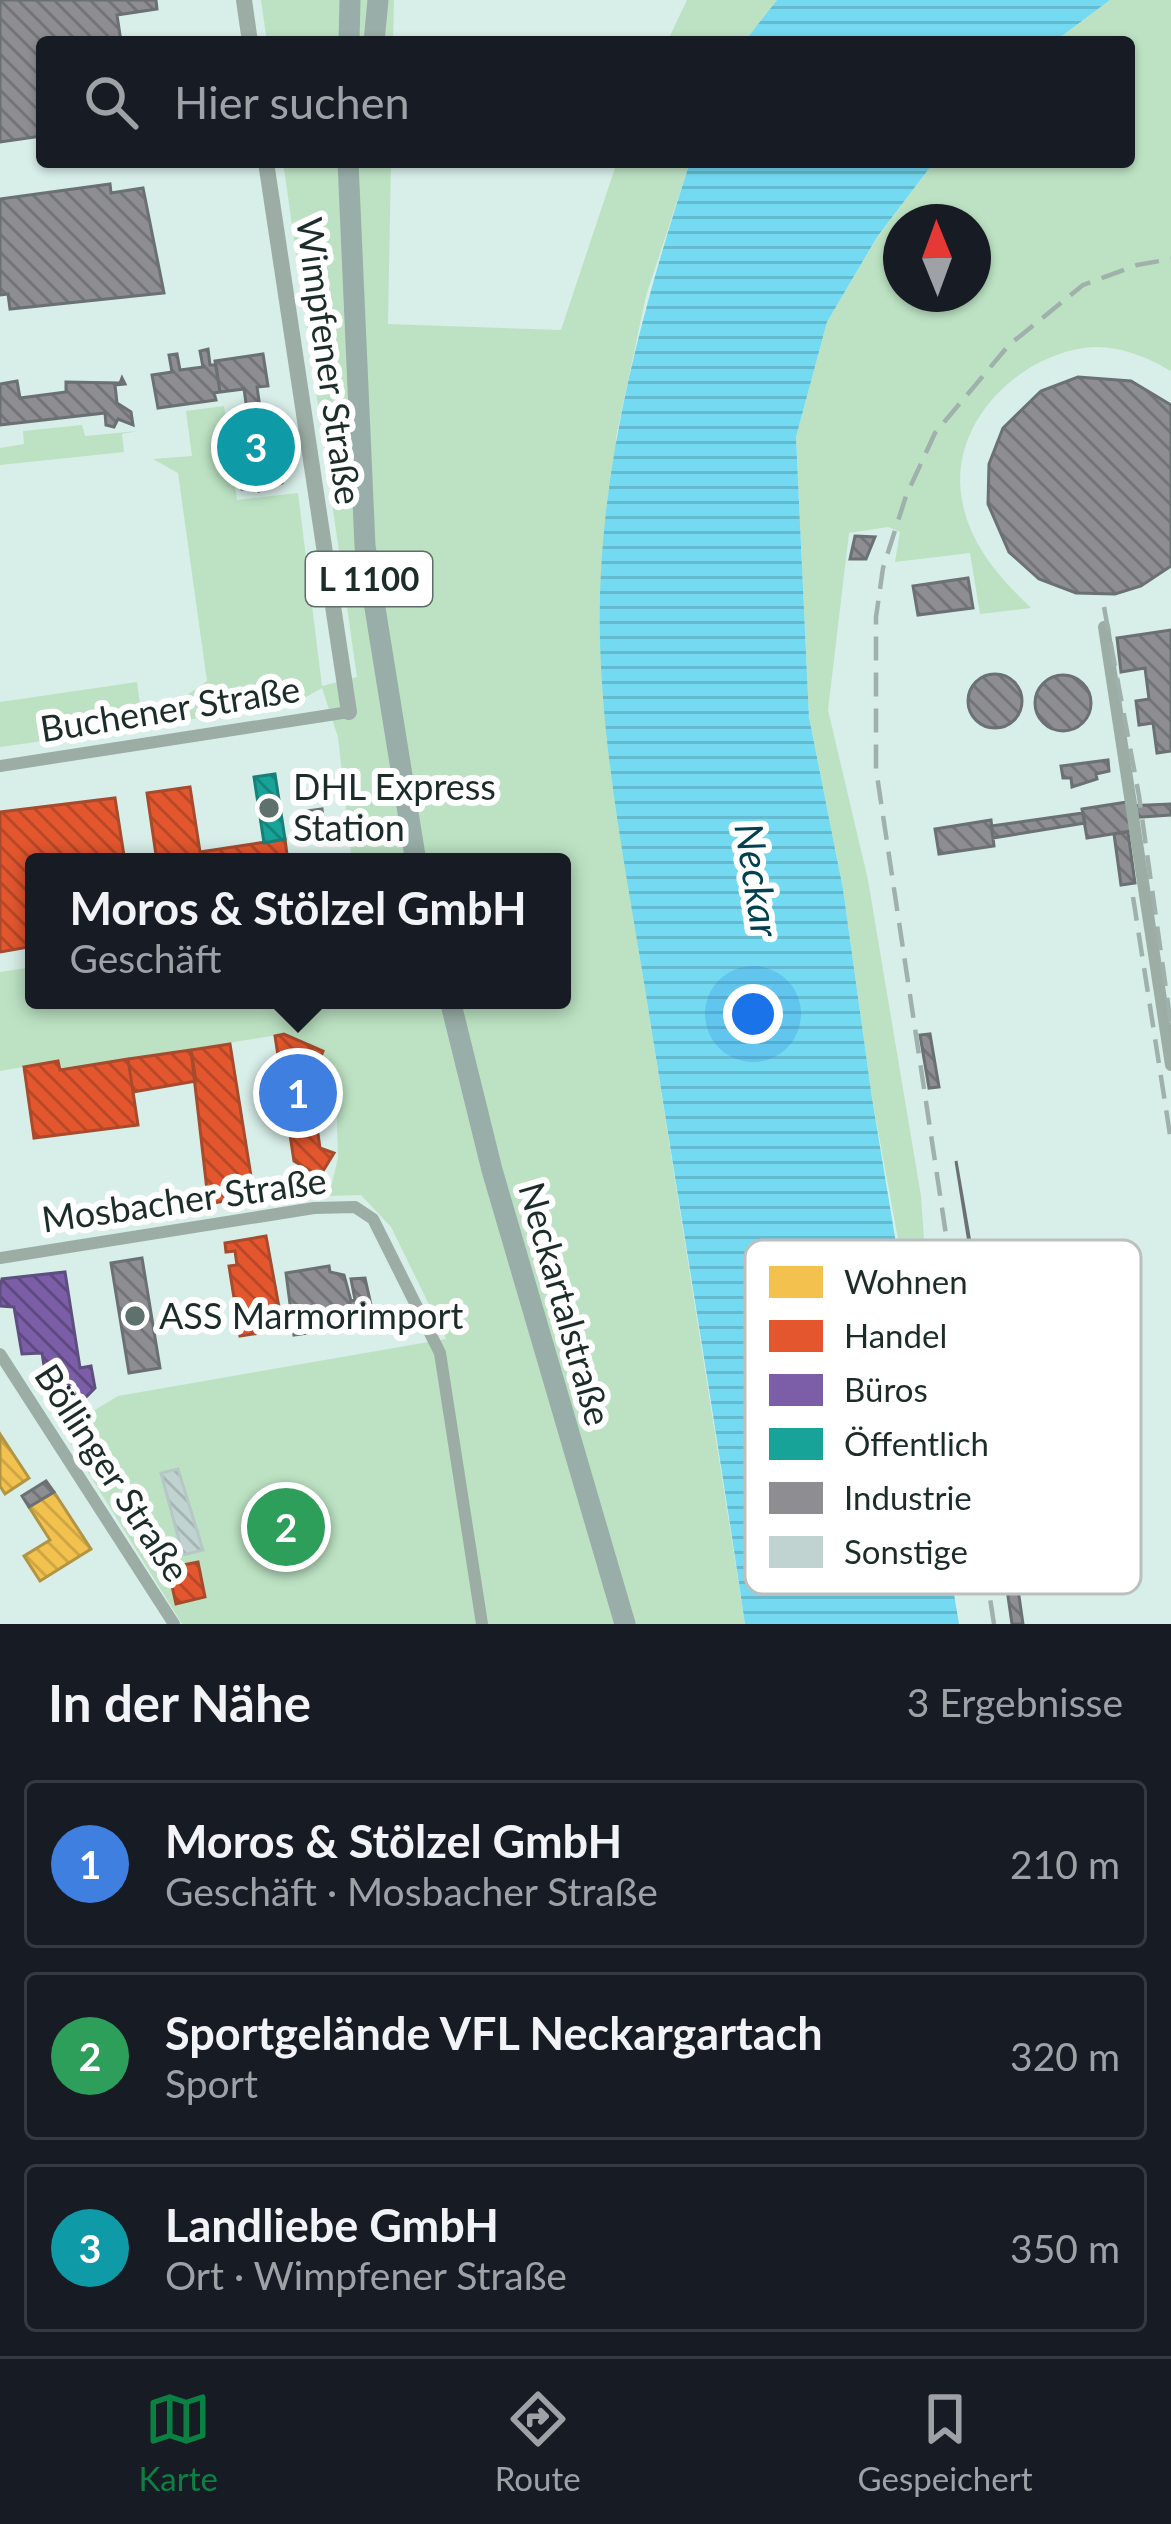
<!DOCTYPE html>
<html lang="de">
<meta charset="utf-8">
<style>
:root{--surface:#171b24;--page:#20242c;--text:#f1f3f6;--muted:#9ea1a6;--line:#363941;--accent:#0b8043}
body{margin:0;font-family:Lato,sans-serif;background:var(--page);color:var(--text)}
.compass{position:absolute;left:883px;top:204px;width:108px;height:108px;border-radius:50%;background:var(--surface);box-shadow:0 3px 9px #0004;rotate:359deg}
.you{position:absolute;left:753px;top:1014px;width:42px;height:42px;margin:-30px;border:9px solid #fff;border-radius:50%;background:#1a73e8;box-shadow:0 0 0 18px #1a73e833}
.badge{display:grid;place-items:center;width:78px;height:78px;border-radius:50%;background:var(--accent);color:#fff;font-size:39px;font-weight:700}
.pin{position:absolute;translate:-50% -50%;border:6px solid #fff;box-shadow:0 3px 12px #0006}
.popup{position:absolute;left:25px;top:853px;width:546px;height:156px;box-sizing:border-box;display:grid;place-content:center;border-radius:12px;background:var(--surface);filter:drop-shadow(0 3px 9px #0005);font-size:39px;white-space:nowrap;color:var(--muted)}
.popup b{font-size:45px;color:var(--text)}
.popup::after{content:'';position:absolute;left:50%;top:100%;margin-left:-24px;border:24px solid transparent;border-top-color:var(--surface)}
.list{margin:0;padding:0;list-style:none}
h2{display:flex;justify-content:space-between;align-items:center;height:156px;margin:0;padding:0 48px;font-size:51px}
h2 small{font-size:39px;font-weight:400;color:var(--muted)}
.list li{display:grid;grid-template-columns:78px 1fr auto;gap:36px;align-items:center;box-sizing:border-box;height:168px;margin:0 24px 24px;padding:0 24px;border:3px solid var(--line);border-radius:12px}
.list b{display:block;font-size:45px;white-space:nowrap}
.list p{margin:0;font-size:39px;white-space:nowrap;color:var(--muted)}
.list em{font-size:39px;font-style:normal;color:var(--muted)}
.icon{flex:none;width:66px;height:66px;fill:none;stroke:currentColor;stroke-width:2;stroke-linecap:round;stroke-linejoin:round}
.map{position:relative;flex:none;width:1171px;height:1624px;overflow:hidden}
.search{position:absolute;background:var(--surface);box-shadow:0 3px 9px #0004;left:36px;right:36px;top:36px;height:132px;display:flex;align-items:center;gap:30px;box-sizing:border-box;padding:0 42px;border-radius:12px;color:var(--muted);font-size:45px}
.sheet{height:732px;background:var(--surface)}
nav{display:flex;justify-content:space-around;align-items:center;box-sizing:border-box;height:168px;border-top:3px solid var(--line);background:var(--surface);font-size:33px;color:var(--muted)}
nav a{display:grid;justify-items:center;gap:6px}
nav .on{color:var(--accent)}
.map>svg:first-child{display:block}
</style>
<div class="map">
<svg width="1171" height="1624" viewBox="0 0 1171 1624">
<defs>
<pattern id="water-rules" width="6" height="5" patternUnits="userSpaceOnUse" patternTransform="scale(3)"><rect width="6" height="5" fill="#74daf1"/><path d="M0 2.5h6" fill="none" stroke="#64bbcf"/></pattern>
<pattern id="homes-back-hatch" width="6" height="6" patternUnits="userSpaceOnUse" patternTransform="scale(3)"><rect width="6" height="6" fill="#f2c14e"/><path d="M-1 5l2 2M0 0l6 6M5-1l2 2" fill="none" stroke="#cfa644"/></pattern>
<pattern id="shops-back-hatch" width="6" height="6" patternUnits="userSpaceOnUse" patternTransform="scale(3)"><rect width="6" height="6" fill="#e4572e"/><path d="M-1 5l2 2M0 0l6 6M5-1l2 2" fill="none" stroke="#b84827"/></pattern>
<pattern id="offices-back-hatch" width="6" height="6" patternUnits="userSpaceOnUse" patternTransform="scale(3)"><rect width="6" height="6" fill="#7b5ea7"/><path d="M-1 5l2 2M0 0l6 6M5-1l2 2" fill="none" stroke="#5e4a80"/></pattern>
<pattern id="public-back-hatch" width="6" height="6" patternUnits="userSpaceOnUse" patternTransform="scale(3)"><rect width="6" height="6" fill="#17a398"/><path d="M-1 5l2 2M0 0l6 6M5-1l2 2" fill="none" stroke="#14857c"/></pattern>
<pattern id="industry-back-hatch" width="6" height="6" patternUnits="userSpaceOnUse" patternTransform="scale(3)"><rect width="6" height="6" fill="#8d8d92"/><path d="M-1 5l2 2M0 0l6 6M5-1l2 2" fill="none" stroke="#727477"/></pattern>
<pattern id="building-back-hatch" width="6" height="6" patternUnits="userSpaceOnUse" patternTransform="scale(3)"><rect width="6" height="6" fill="#c1d3d0"/><path d="M-1 5l2 2M0 0l6 6M5-1l2 2" fill="none" stroke="#a5b5b3"/></pattern>
</defs>
<rect width="100%" height="100%" fill="#d8eee9"/>
<path fill="#bce2c3" fill-rule="evenodd" d="M 261,0 L 394,0 L 393,42 L 267,42 Z
M 687,0 L 777,0 L 744,42 L 667,42 Z
M 1110,0 L 1171,0 L 1171,371 C 1146,356 1113,343 1083,348 C 1014,359 948,426 962,500 C 970,545 999,577 1031,608 L 980,614 L 970,553 L 895,562 L 900,532 L 888,527 L 849,533 L 828,710 L 868,880 L 921,1196 L 928,1299 L 925,1308 L 911,1310 L 872,1098 L 843,889 L 809,717 L 796,437 L 827,322 L 877,237 L 934,162 L 1129,162 L 1129,42 L 1054,42 ZM 901,222 L 973,222 L 973,294 L 901,294 Z
M 283,162 L 391,162 L 388,324 L 561,330 L 617,162 L 690,162 L 646,296 L 616,437 L 619,824 L 745,1624 L 182,1624 L 62,1430 L 118,1396 L 446,1339 L 391,1227 L 361,1195 L 329,1196 L 338,1158 L 336,1088 L 327,1086 L 323,1051 L 284,1034 L 60,1070 L 57,1061 L 0,1071 L 0,972 L 34,967 L 34,1000 L 562,1000 L 562,862 L 352,862 L 338,737 L 322,688 L 293,704 L 160,724 L 159,715 L 207,681 L 178,473 L 153,459 L 192,456 L 186,411 L 224,406 L 237,500 L 298,493 L 322,686 L 357,677 Z
M 82,425 L 85,436 L 138,431 L 122,434 L 124,452 L 0,465 L 0,448 L 24,444 L 23,431 Z
M 137,682 L 143,727 L 0,747 L 0,702 Z"/>
<path fill="url(#water-rules)" d="M 777,0 L 1110,0 L 1054,42 L 744,42 Z
M 690,162 L 934,162 L 877,237 L 827,322 L 796,437 L 809,717 L 843,889 L 872,1098 L 959,1624 L 745,1624 C 714,1414 679,1204 646,995 C 624,856 593,711 601,570 C 609,429 647,295 690,162 Z"/>
<path fill="url(#homes-back-hatch)" stroke="#b29543" stroke-width="3" d="M 0,1434 L 29,1478 L 5,1494 L 0,1486 Z
M 54,1492 L 91,1549 L 40,1581 L 24,1556 L 50,1540 L 29,1507 Z"/>
<path fill="url(#shops-back-hatch)" stroke="#a84a2c" stroke-width="3" d="M 190,787 L 200,852 L 285,839 L 288,862 L 157,862 L 147,793 Z
M 115,798 L 125,862 L 34,862 L 34,946 L 0,952 L 0,812 Z
M 284,1034 L 323,1051 L 319,1062 L 308,1064 L 320,1148 L 334,1153 L 320,1176 L 294,1161 L 275,1036 Z
M 230,1044 L 254,1195 L 109,1224 L 105,1206 L 207,1190 L 191,1050 Z
M 191,1050 L 196,1081 L 133,1092 L 128,1059 Z
M 128,1059 L 138,1125 L 34,1138 L 24,1067 L 58,1061 L 60,1070 Z
M 266,1236 L 281,1318 L 292,1316 L 293,1328 L 240,1336 L 229,1266 L 237,1265 L 235,1251 L 226,1252 L 225,1243 Z
M 198,1562 L 205,1597 L 176,1604 L 168,1568 Z"/>
<path fill="url(#offices-back-hatch)" stroke="#5e4f81" stroke-width="3" d="M 65,1272 L 80,1368 L 91,1366 L 95,1388 L 84,1399 L 50,1403 L 42,1353 L 22,1354 L 14,1307 L 0,1306 L 0,1287 L 2,1279 Z"/>
<path fill="url(#public-back-hatch)" stroke="#188077" stroke-width="3" d="M 275,774 L 285,839 L 264,843 L 254,777 Z"/>
<path fill="url(#industry-back-hatch)" stroke="#6b7072" stroke-width="3" d="M 0,0 L 156,0 L 157,9 L 117,15 L 121,42 L 42,42 L 42,136 L 0,142 Z
M 110,184 L 111,193 L 143,188 L 164,293 L 10,309 L 8,294 L 0,295 L 0,199 Z
M 208,349 L 210,365 L 216,365 L 220,392 L 214,393 L 216,400 L 158,408 L 152,375 L 172,372 L 169,355 L 177,354 L 180,370 L 203,367 L 200,351 Z
M 263,354 L 268,386 L 257,387 L 260,408 L 271,407 L 282,483 L 259,491 L 258,487 L 242,489 L 231,412 L 247,410 L 244,389 L 220,392 L 215,361 Z
M 1078,377 L 1131,381 L 1171,405 L 1171,566 L 1141,586 L 1115,594 L 1076,593 L 1039,579 L 1009,552 L 988,504 L 989,464 L 1003,428 L 1041,391 Z
M 122,378 L 125,384 L 115,385 L 117,403 L 131,412 L 133,425 L 118,419 L 114,427 L 106,425 L 105,413 L 0,425 L 0,384 L 17,381 L 20,398 L 66,392 L 66,382 L 120,383 Z
M 855,536 L 875,537 L 866,559 L 850,559 Z
M 968,578 L 973,608 L 918,615 L 913,586 Z
M 1171,630 L 1171,751 L 1157,753 L 1153,723 L 1139,725 L 1136,701 L 1149,699 L 1145,668 L 1121,672 L 1117,638 Z
M968 701a27 27 0 1 1 54 0a27 27 0 1 1-54 0Z
M1035 703a28 28 0 1 1 56 0a28 28 0 1 1-56 0Z
M 1108,760 L 1109,771 L 1096,774 L 1097,779 L 1072,787 L 1071,778 L 1063,778 L 1061,766 Z
M 1127,802 L 1131,831 L 1087,838 L 1082,809 Z
M 1171,804 L 1171,815 L 1129,818 L 1127,806 Z
M 322,809 L 326,840 L 311,842 L 307,811 Z
M 1083,813 L 1085,823 L 993,838 L 991,826 Z
M 991,820 L 994,846 L 939,854 L 935,829 Z
M 1128,832 L 1135,883 L 1121,885 L 1114,834 Z
M 930,1034 L 939,1087 L 929,1088 L 920,1035 Z
M 279,1066 L 288,1120 L 272,1122 L 264,1068 Z
M 956,1161 L 982,1312 L 980,1312 Z
M 142,1258 L 160,1368 L 129,1373 L 111,1263 Z
M 329,1266 L 330,1272 L 344,1275 L 351,1301 L 355,1300 L 351,1279 L 365,1278 L 375,1323 L 294,1335 L 286,1273 Z
M 961,1337 L 963,1354 L 939,1357 L 937,1340 Z
M 986,1366 L 1023,1624 L 1012,1624 L 975,1368 Z
M 46,1481 L 54,1492 L 29,1507 L 22,1496 Z"/>
<path fill="url(#building-back-hatch)" stroke="#b6c8c6" stroke-width="3" d="M 178,1469 L 203,1550 L 183,1555 L 161,1473 Z"/>
<g fill="none" stroke-linecap="round" stroke-linejoin="round">
<path stroke="#9cada5" stroke-width="12" d="M 1104,627 L 1171,1065
M 0,766 L 349,712
M 0,1258 L 314,1208 L 355,1207 L 373,1219 L 440,1353 L 482,1624
M 0,1354 L 174,1624"/>
<path stroke="#9cada5" stroke-width="16" d="M 244,0 L 250,42
M 266,162 L 349,712"/>
<path stroke="#99aea8" stroke-width="21" d="M 349,42 L 350,0
M 374,42 L 378,0
M 348,162 L 365,546 L 416,862
M 450,1000 L 492,1170 L 625,1624"/>
<path stroke="#a0b1ac" stroke-width="4.5" stroke-dasharray="24 12" stroke-linecap="butt" d="M 1104,607 L 1139,796 L 1171,1025
M 1133,897 L 1171,1141
M 994,1624 L 956,1379 L 948,1248 L 876,769 L 876,617 L 883,568 L 906,496 L 935,433 L 1009,345 L 1083,285 L 1137,265 L 1171,259"/>
</g>
<g fill="#5e716c" stroke="#fff" stroke-width="4.5">
<circle cx="269" cy="808" r="12"/>
<circle cx="135" cy="1316" r="12"/>
</g>
<g text-anchor="middle" stroke-width="12" stroke-linejoin="round" paint-order="stroke">
<rect fill="#fff" stroke="#606c69" stroke-width="3" x="306" y="552" width="126" height="54" rx="9"/>
<g font-size="33" font-weight="bold" fill="#1c2d29">
<text x="369" y="591">L 1100</text>
</g>
<g font-size="36" fill="#1c2d29" stroke="#fff">
<text transform="translate(329 361) rotate(82)" y="13">Wimpfener Straße</text>
<text transform="translate(170 709) rotate(-9)" y="13">Buchener Straße</text>
<text transform="translate(184 1200) rotate(-8)" y="13">Mosbacher Straße</text>
<text transform="translate(565 1304) rotate(74)" y="13">Neckartalstraße</text>
<text transform="translate(112 1473) rotate(57)" y="13">Böllinger Straße</text>
</g>
<g font-size="36" fill="#1c2d29" stroke="#fff" text-anchor="start">
<text x="293" y="800">DHL Express<tspan x="293" dy="41">Station</tspan></text>
<text x="159" y="1329">ASS Marmorimport</text>
</g>
<g font-size="39" font-style="italic" fill="#02414f" stroke="#fff">
<text transform="translate(757 880) rotate(81)" y="14">Neckar</text>
</g>
</g>
<rect x="745" y="1240" width="396" height="354" rx="18" fill="#fff" stroke="#bbc0bf" stroke-width="3"/>
<rect x="769" y="1266" width="54" height="32" fill="#f2c14e"/>
<rect x="769" y="1320" width="54" height="32" fill="#e4572e"/>
<rect x="769" y="1374" width="54" height="32" fill="#7b5ea7"/>
<rect x="769" y="1428" width="54" height="32" fill="#17a398"/>
<rect x="769" y="1482" width="54" height="32" fill="#8d8d92"/>
<rect x="769" y="1536" width="54" height="32" fill="#c1d3d0"/>
<g font-size="33" fill="#1c2d29">
<text x="844" y="1294">Wohnen</text>
<text x="844" y="1348">Handel</text>
<text x="844" y="1402">Büros</text>
<text x="844" y="1456">Öffentlich</text>
<text x="844" y="1510">Industrie</text>
<text x="844" y="1564">Sonstige</text>
</g>
</svg>
<svg class="compass" viewBox="-18 -18 36 36"><path d="M0-13l5 13h-10z" fill="#e53935"/><path d="M0 13l5-13h-10z" fill="#9ea1a6"/></svg>
<div class="you"></div>
<div class="pin badge" style="left:298px;top:1093px;background:#3f7fe0">1</div>
<div class="popup"><b>Moros &amp; Stölzel GmbH</b>Geschäft</div>
<div class="pin badge" style="left:286px;top:1527px;background:#2e9e5b">2</div>
<div class="pin badge" style="left:256px;top:447px;background:#0f9aa8">3</div>
<div class="search"><svg class="icon" aria-label="search" viewBox="0 0 24 24"><circle cx="10" cy="10" r="6"/><path d="M15 15l6 6"/></svg>Hier suchen</div>
</div>
<section class="sheet">
<h2>In der Nähe<small>3 Ergebnisse</small></h2>
<ul class="list">
<li><span class="badge" style="background:#3f7fe0">1</span><div><b>Moros &amp; Stölzel GmbH</b><p>Geschäft · Mosbacher Straße</p></div><em>210 m</em></li>
<li><span class="badge" style="background:#2e9e5b">2</span><div><b>Sportgelände VFL Neckargartach</b><p>Sport</p></div><em>320 m</em></li>
<li><span class="badge" style="background:#0f9aa8">3</span><div><b>Landliebe GmbH</b><p>Ort · Wimpfener Straße</p></div><em>350 m</em></li>
</ul>
</section>
<nav>
<a class="on"><svg class="icon" aria-label="map" viewBox="0 0 24 24"><path d="M3 6l6-2 6 2 6-2v14l-6 2-6-2-6 2zM9 4v14M15 6v14"/></svg>Karte</a>
<a><svg class="icon" aria-label="directions" viewBox="0 0 24 24"><path d="M12 3l9 9-9 9-9-9zM9 14v-3h6M13 9l2 2-2 2"/></svg>Route</a>
<a><svg class="icon" aria-label="saved" viewBox="0 0 24 24"><path d="M7 4h10v16l-5-4-5 4z"/></svg>Gespeichert</a>
</nav>
